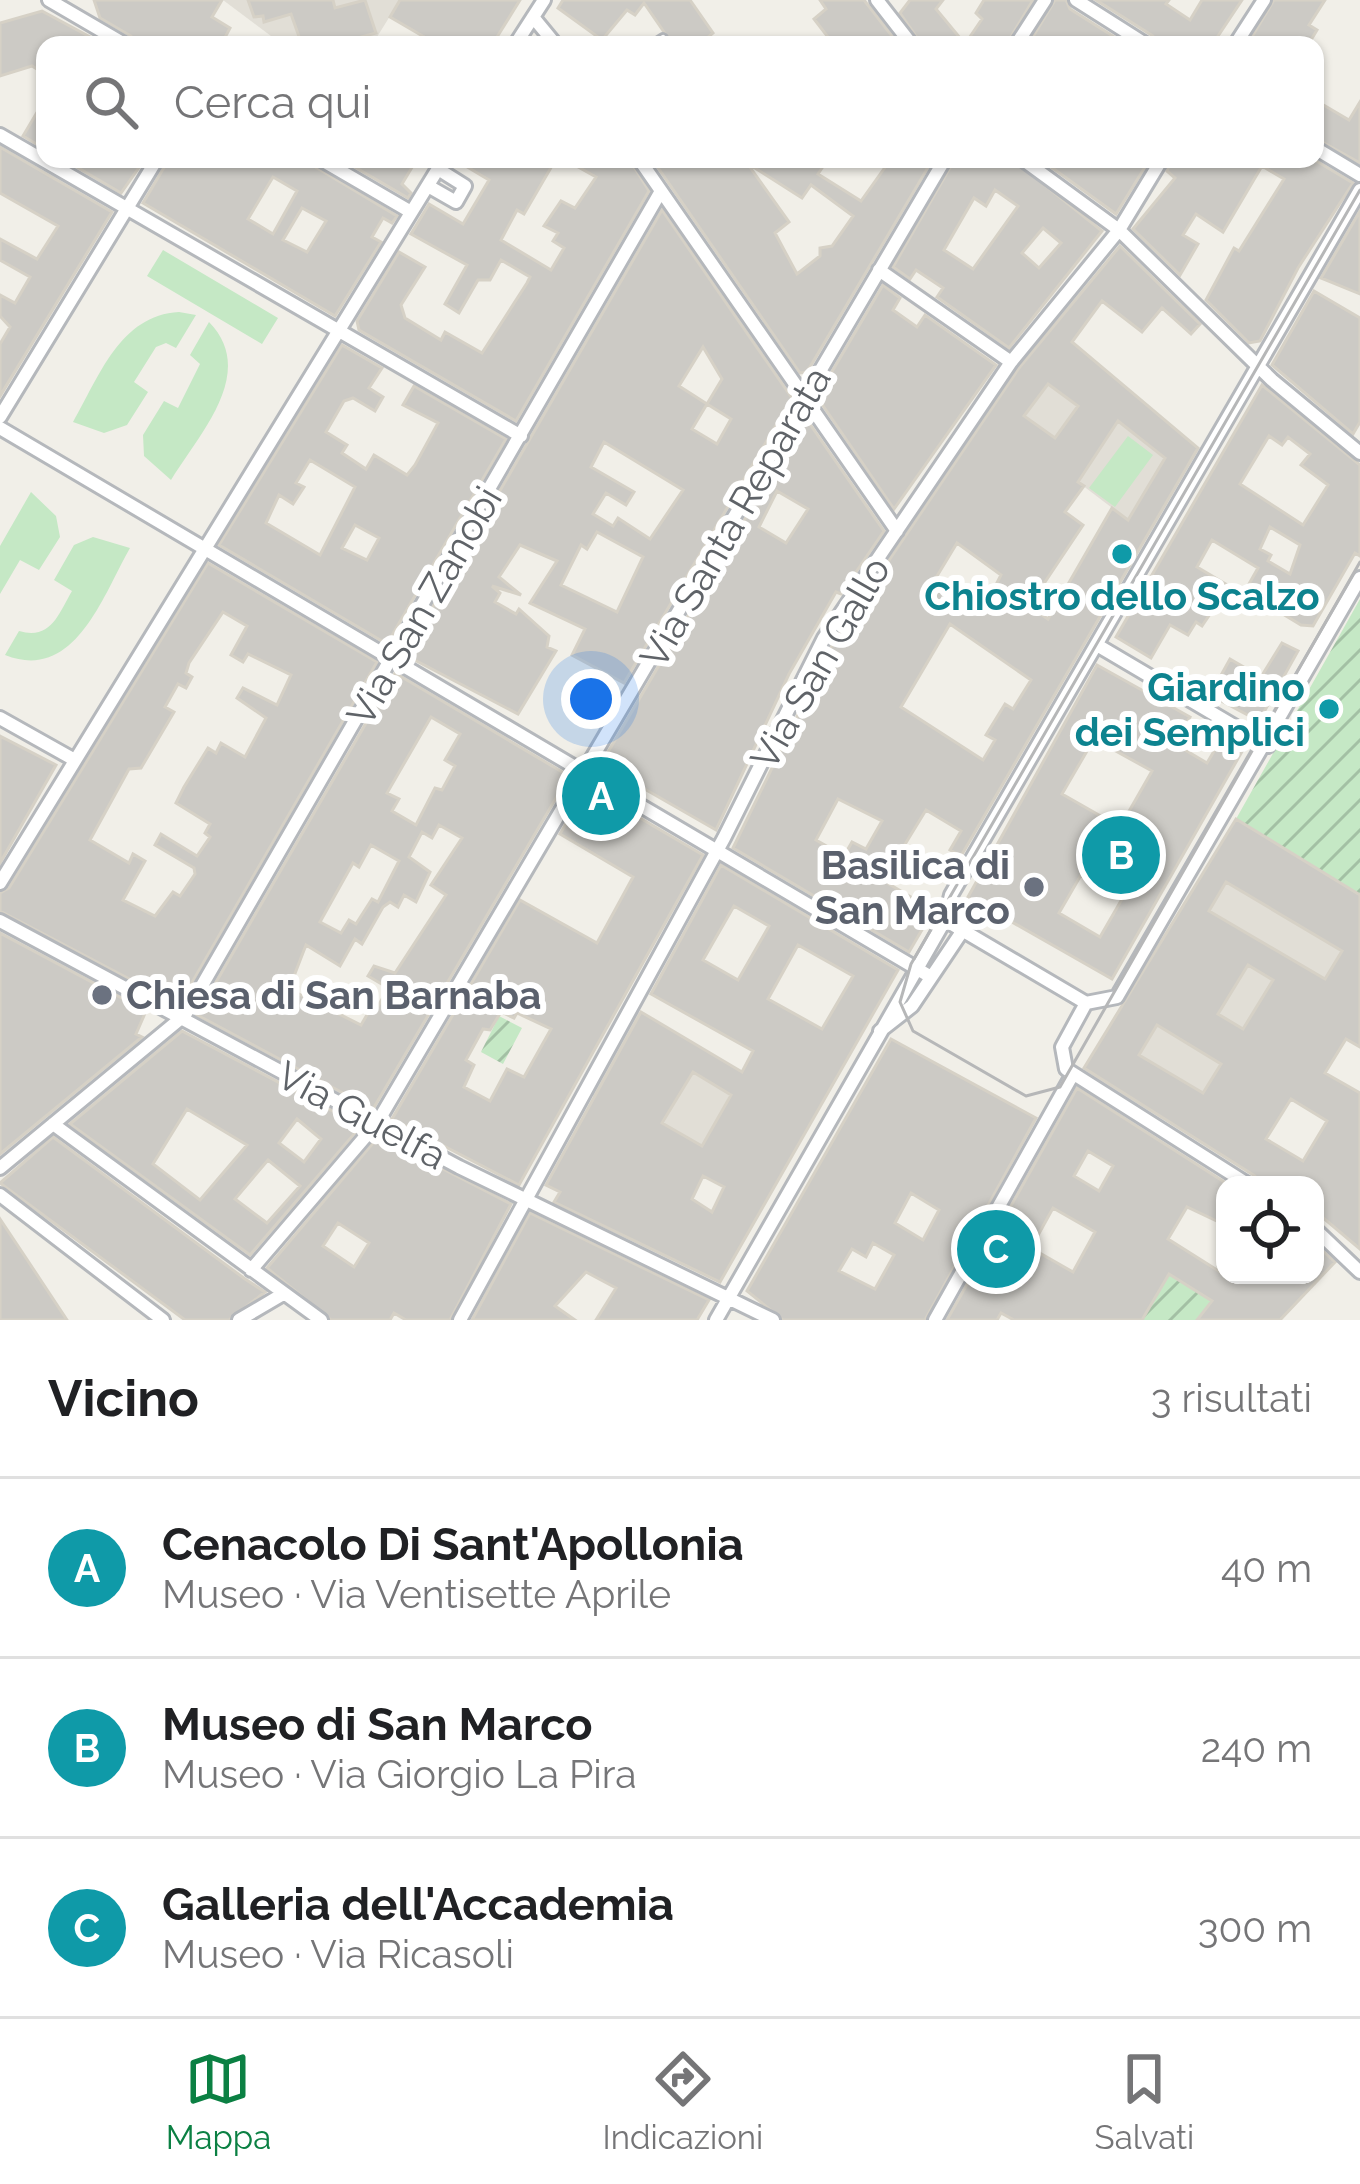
<!DOCTYPE html>
<html lang="it">
<meta charset="utf-8">
<style>
:root{--surface:#fff;--page:#f6f6f6;--text:#202124;--muted:#757577;--line:#e0e0e0;--accent:#0b8043}
body{margin:0;font-family:Raleway,sans-serif;background:var(--page);color:var(--text)}
.controls{position:absolute;right:36px;bottom:36px;display:grid;overflow:hidden;border-radius:24px;box-shadow:0 3px 9px #0004}
.controls button{width:108px;height:108px;display:grid;place-items:center;padding:0;border:0;border-bottom:3px solid var(--line);background:var(--surface);color:var(--text);font:60px sans-serif}
.you{position:absolute;left:591px;top:699px;width:42px;height:42px;margin:-30px;border:9px solid #fff;border-radius:50%;background:#1a73e8;box-shadow:0 0 0 18px #1a73e833}
.badge{display:grid;place-items:center;width:78px;height:78px;border-radius:50%;background:var(--accent);color:#fff;font-size:39px;font-weight:700}
.pin{position:absolute;translate:-50% -50%;border:6px solid #fff;box-shadow:0 3px 12px #0006}
.list{margin:0;padding:0;list-style:none}
h2{display:flex;justify-content:space-between;align-items:center;height:156px;margin:0;padding:0 48px;font-size:51px}
h2 small{font-size:39px;font-weight:400;color:var(--muted)}
.list li{display:grid;grid-template-columns:78px 1fr auto;gap:36px;align-items:center;box-sizing:border-box;height:180px;padding:0 48px;border-top:3px solid var(--line)}
.list b{display:block;font-size:45px;white-space:nowrap}
.list p{margin:0;font-size:39px;white-space:nowrap;color:var(--muted)}
.list em{font-size:39px;font-style:normal;color:var(--muted)}
.icon{flex:none;width:66px;height:66px;fill:none;stroke:currentColor;stroke-width:2;stroke-linecap:round;stroke-linejoin:round}
.map{position:relative;flex:none;width:1360px;height:1320px;overflow:hidden}
.search{position:absolute;background:var(--surface);box-shadow:0 3px 9px #0004;left:36px;right:36px;top:36px;height:132px;display:flex;align-items:center;gap:30px;box-sizing:border-box;padding:0 42px;border-radius:24px;color:var(--muted);font-size:45px}
.sheet{height:696px;background:var(--surface)}
nav{display:flex;justify-content:space-around;align-items:center;box-sizing:border-box;height:168px;border-top:3px solid var(--line);background:var(--surface);font-size:33px;color:var(--muted)}
nav a{display:grid;justify-items:center;gap:6px}
nav .on{color:var(--accent)}
.map>svg:first-child{display:block}
</style>
<div class="map">
<svg width="1360" height="1320" viewBox="0 0 1360 1320">
<defs>
<pattern id="garden-furrows" width="10" height="10" patternUnits="userSpaceOnUse" patternTransform="scale(3)"><rect width="10" height="10" fill="#c5e8c5"/><path d="M-1 1l2-2M0 10L10 0M9 11l2-2" fill="none" stroke="#a3c0a4"/></pattern>
</defs>
<rect width="100%" height="100%" fill="#f1efe8"/>
<path fill="#e1ded6" d="M 223,0 L 400,0 L 372,45 L 283,45 Z
M 1039,344 L 1183,437 L 1128,520 L 1078,482 L 1082,474 L 990,411 Z
M 1236,819 L 1360,895 L 1360,1005 L 1248,1022 L 1203,1093 L 1196,1090 L 1174,1126 L 1083,1071 Z
M 638,1012 L 742,1072 L 698,1153 L 589,1094 Z"/>
<path fill="#c5e8c5" d="M 163,250 L 278,318 L 262,344 L 147,276 Z
M 179,312 L 196,315 L 176,348 L 166,343 L 156,347 L 134,382 L 148,392 L 127,425 L 104,433 L 73,422 C 99,377 120,315 179,312 Z
M 209,322 C 258,372 200,433 171,480 L 144,456 L 143,435 L 164,401 L 178,408 L 200,364 L 190,355 Z
M 1128,436 L 1153,455 L 1115,507 L 1089,488 Z
M 31,492 L 56,516 L 60,537 L 39,570 L 20,560 L 0,594 L 0,546 Z
M 93,537 L 130,548 C 103,595 75,683 5,655 L 19,631 C 51,640 58,615 72,591 L 54,580 L 74,545 Z"/>
<path fill="url(#garden-furrows)" d="M 1360,599 L 1360,895 L 1236,819 Z
M 499,1016 L 522,1028 L 503,1064 L 481,1052 Z
M 1169,1274 L 1212,1301 L 1196,1320 L 1142,1320 Z"/>
<path fill="#cccac5" stroke="#d6d1c6" stroke-width="3" fill-rule="evenodd" d="M 94,0 L 222,0 L 212,17 L 230,28 L 221,45 L 136,45 L 131,36 L 100,18 Z
M 248,0 L 333,0 L 335,8 L 365,0 L 376,33 L 332,45 L 302,45 L 291,14 L 264,22 L 263,16 L 254,17 Z
M 400,0 L 520,0 L 492,45 L 438,45 L 390,17 Z
M 563,0 L 690,0 L 713,33 L 707,38 L 711,45 L 673,45 L 644,3 L 635,15 L 627,10 L 602,40 L 558,8 Z
M 820,0 L 864,0 L 899,45 L 834,45 L 814,19 L 826,9 Z
M 910,0 L 943,0 L 936,9 L 965,44 L 982,19 L 976,13 L 984,0 L 1033,0 L 1006,45 L 922,45 L 900,13 Z
M 1055,0 L 1066,0 L 1070,9 L 1127,45 L 1028,45 Z
M 1096,0 L 1169,0 L 1166,4 L 1190,20 L 1202,0 L 1242,0 L 1212,45 L 1157,45 L 1153,36 Z
M 1274,0 L 1325,0 L 1309,25 L 1317,30 L 1308,45 L 1247,45 Z
M 42,11 L 105,45 L 45,45 L 45,74 L 32,66 L 0,76 L 0,23 Z
M 45,99 L 45,149 L 23,136 Z
M 1315,100 L 1349,120 L 1360,102 L 1360,163 L 1315,138 Z
M 0,147 L 112,212 L 0,396 L 0,344 L 10,327 L 0,316 L 0,295 L 15,303 L 30,277 L 0,260 L 0,239 L 37,259 L 58,226 L 0,193 Z
M 63,159 L 145,159 L 121,193 Z
M 169,159 L 302,159 L 397,216 L 392,223 L 383,218 L 372,237 L 381,242 L 335,316 L 143,203 ZM 273,177 L 297,191 L 273,234 L 248,219 ZM 302,208 L 326,221 L 307,252 L 283,240 Z
M 341,159 L 417,159 L 402,184 L 411,193 L 408,198 Z
M 454,159 L 556,159 L 524,214 L 517,210 L 501,240 L 551,270 L 564,248 L 553,241 L 558,233 L 544,226 L 561,201 L 575,208 L 596,177 L 564,159 L 629,159 L 649,191 L 516,421 L 359,330 L 357,321 L 399,252 L 425,267 L 401,305 L 405,318 L 441,340 L 445,332 L 482,353 L 527,283 L 530,277 L 501,260 L 490,280 L 478,280 L 459,313 L 445,304 L 467,265 L 411,234 L 429,204 L 463,224 L 489,180 Z
M 652,159 L 828,159 L 818,174 L 861,201 L 891,159 L 933,159 L 807,372 L 800,373 ZM 747,163 L 802,198 L 811,185 L 853,216 L 832,246 L 820,248 L 820,256 L 797,274 L 775,233 L 789,222 Z
M 955,159 L 1012,159 L 1102,231 L 1009,348 L 937,297 L 943,288 L 916,270 L 910,279 L 893,267 ZM 995,190 L 1018,206 L 973,269 L 944,250 L 974,198 L 986,206 ZM 1043,228 L 1061,243 L 1039,268 L 1022,253 Z
M 1040,159 L 1101,159 L 1108,164 L 1112,159 L 1150,159 L 1116,214 Z
M 1172,159 L 1313,159 L 1353,183 L 1298,268 L 1260,341 L 1249,343 L 1206,300 L 1234,248 L 1239,251 L 1284,179 L 1262,166 L 1223,232 L 1196,214 L 1183,235 L 1198,244 L 1180,275 L 1133,229 L 1175,178 L 1167,171 Z
M 662,210 L 792,398 L 624,683 L 572,655 L 585,629 L 530,603 L 557,561 L 520,545 L 499,577 L 521,595 L 492,586 L 500,593 L 495,602 L 516,614 L 519,609 L 549,636 L 547,647 L 556,651 L 518,714 L 405,655 ZM 703,347 L 722,379 L 707,404 L 679,386 ZM 707,404 L 731,419 L 717,444 L 692,429 ZM 604,442 L 683,490 L 650,539 L 618,518 L 613,526 L 593,514 L 606,493 L 626,505 L 634,492 L 591,467 ZM 597,532 L 643,557 L 617,612 L 561,585 L 581,545 L 587,549 Z
M 1360,211 L 1360,294 L 1321,278 Z
M 1120,246 L 1200,324 L 1191,334 L 1162,308 L 1142,332 L 1102,301 L 1072,342 L 1198,448 L 961,856 L 950,850 L 961,831 L 926,810 L 896,859 L 903,863 L 889,884 L 921,903 L 911,921 L 923,928 L 909,952 L 733,848 L 833,643 L 1019,368 ZM 1048,384 L 1078,406 L 1055,438 L 1024,416 ZM 1118,421 L 1165,458 L 1128,520 L 1112,508 L 1048,619 L 1029,606 L 1083,525 L 1065,512 L 1084,486 L 1078,482 ZM 957,543 L 1001,575 L 981,614 L 934,581 ZM 950,624 L 1031,680 L 1013,709 L 1005,704 L 986,735 L 995,740 L 983,760 L 901,707 ZM 838,799 L 882,821 L 866,849 L 852,842 L 844,856 L 816,840 Z
M 883,285 L 900,298 L 893,310 L 917,327 L 925,315 L 996,365 L 894,509 L 817,397 Z
M 1314,291 L 1360,318 L 1360,422 L 1353,434 L 1272,365 Z
M 342,345 L 382,368 L 369,388 L 383,397 L 375,411 L 353,398 L 344,401 L 326,432 L 347,445 L 342,453 L 366,469 L 374,455 L 407,475 L 415,465 L 438,423 L 403,405 L 414,386 L 506,439 L 387,644 L 219,545 ZM 310,460 L 355,487 L 320,555 L 266,523 L 279,495 L 293,504 L 304,487 L 296,483 ZM 355,525 L 379,538 L 367,560 L 342,548 Z
M 1262,385 L 1360,465 L 1360,556 L 1355,553 L 1313,626 L 1301,625 L 1245,591 L 1258,568 L 1212,540 L 1197,567 L 1229,586 L 1202,626 L 1196,622 L 1188,635 L 1170,625 L 1151,658 L 1116,637 ZM 1269,436 L 1282,445 L 1288,437 L 1310,454 L 1301,465 L 1328,485 L 1303,525 L 1240,484 ZM 1270,527 L 1300,545 L 1290,574 L 1268,561 L 1271,555 L 1260,549 Z
M 805,417 L 884,531 L 841,594 L 836,592 L 789,674 L 716,830 L 601,764 ZM 777,491 L 808,509 L 786,543 L 759,527 Z
M 208,563 L 377,662 L 179,1005 L 0,911 L 0,893 L 9,888 ZM 223,612 L 247,626 L 231,655 L 243,662 L 248,654 L 291,675 L 277,705 L 243,688 L 237,698 L 266,718 L 245,757 L 221,743 L 216,753 L 208,748 L 184,787 L 176,803 L 210,824 L 205,833 L 210,837 L 197,856 L 161,834 L 155,845 L 194,868 L 195,874 L 180,896 L 173,892 L 155,916 L 123,900 L 145,861 L 133,854 L 129,863 L 90,840 L 129,769 L 141,768 L 174,712 L 165,707 L 178,684 L 186,688 L 192,677 L 186,673 L 189,663 Z
M 1282,643 L 1298,651 L 1259,721 L 1210,695 L 1230,659 L 1261,677 Z
M 1097,665 L 1190,717 L 1175,744 L 1207,763 L 1223,736 L 1244,748 L 1112,979 L 968,897 ZM 1094,739 L 1152,771 L 1120,827 L 1062,794 ZM 1081,875 L 1122,899 L 1100,937 L 1059,913 Z
M 395,673 L 569,776 L 373,1109 L 197,1015 ZM 431,717 L 460,734 L 445,760 L 455,766 L 442,790 L 435,788 L 416,825 L 392,811 L 399,799 L 387,793 ZM 439,825 L 462,838 L 431,885 L 446,895 L 395,973 L 374,966 L 368,976 L 385,986 L 385,994 L 375,1011 L 371,1008 L 361,1025 L 289,989 L 306,945 L 340,966 L 355,939 L 362,944 L 383,907 L 390,902 L 398,907 L 404,895 L 416,902 L 430,872 L 409,857 L 422,832 L 432,838 ZM 371,845 L 399,861 L 378,902 L 372,899 L 356,924 L 349,920 L 341,933 L 320,922 L 353,863 L 359,867 Z
M 0,736 L 56,765 L 0,863 Z
M 587,787 L 703,855 L 519,1185 L 392,1119 L 520,900 L 597,943 L 633,877 L 560,834 ZM 501,1012 L 514,1018 L 517,1013 L 551,1029 L 524,1077 L 507,1069 L 490,1101 L 464,1087 L 474,1065 L 466,1060 L 483,1029 L 490,1030 Z
M 1236,819 L 1360,895 L 1360,1047 L 1346,1039 L 1325,1073 L 1360,1093 L 1360,1249 L 1315,1211 L 1315,1185 L 1259,1185 L 1255,1176 L 1084,1068 ZM 1226,882 L 1342,951 L 1325,979 L 1209,911 ZM 1248,965 L 1273,980 L 1243,1029 L 1218,1014 ZM 1157,1025 L 1221,1064 L 1203,1093 L 1139,1055 ZM 1291,1099 L 1327,1121 L 1303,1161 L 1266,1139 Z
M 721,865 L 898,970 L 720,1282 L 554,1202 L 560,1192 L 546,1185 L 641,1012 L 742,1072 L 753,1051 L 651,994 ZM 734,906 L 769,926 L 738,980 L 703,960 ZM 798,945 L 853,976 L 822,1029 L 768,999 ZM 693,1072 L 731,1095 L 702,1146 L 662,1123 ZM 703,1176 L 724,1187 L 712,1212 L 692,1199 Z
M 0,933 L 146,1011 L 136,1034 L 142,1037 L 0,1154 Z
M 182,1031 L 361,1126 L 250,1255 L 70,1124 ZM 187,1109 L 247,1145 L 200,1200 L 153,1164 ZM 297,1119 L 321,1139 L 304,1162 L 279,1143 ZM 268,1160 L 300,1186 L 267,1223 L 235,1199 Z
M 891,1039 L 1036,1118 L 925,1320 L 783,1320 L 747,1291 ZM 911,1193 L 939,1210 L 923,1240 L 895,1223 ZM 873,1243 L 894,1255 L 875,1289 L 839,1271 L 852,1249 L 866,1257 Z
M 1077,1088 L 1229,1185 L 1225,1185 L 1225,1225 L 1187,1207 L 1168,1239 L 1225,1275 L 1315,1275 L 1315,1244 L 1335,1262 L 1280,1320 L 1197,1320 L 1212,1301 L 1169,1274 L 1142,1320 L 1014,1320 L 1001,1313 L 997,1320 L 947,1320 ZM 1088,1151 L 1113,1166 L 1099,1191 L 1074,1176 ZM 1053,1208 L 1095,1232 L 1073,1272 L 1031,1248 Z
M 379,1136 L 511,1204 L 450,1320 L 406,1320 L 394,1313 L 390,1320 L 331,1320 L 267,1268 ZM 338,1223 L 369,1243 L 354,1267 L 323,1246 Z
M 53,1137 L 245,1279 L 265,1292 L 229,1320 L 185,1320 L 0,1183 Z
M 530,1213 L 709,1300 L 697,1320 L 596,1320 L 616,1288 L 586,1272 L 555,1306 L 575,1320 L 472,1320 Z
M 0,1219 L 22,1252 L 67,1320 L 0,1320 Z"/>
<g fill="none" stroke-linecap="round" stroke-linejoin="round">
<defs>
<path id="lane" d="M 652,45 L 663,38"/>
<path id="street" d="M 49,0 L 126,45
M 877,0 L 912,45
M 1076,0 L 1147,45
M 533,17 L 556,45
M 515,45 L 544,0
M 1016,45 L 1045,0
M 1235,45 L 1264,0
M 0,135 L 521,436
M 1315,148 L 1360,175
M 320,159 L 411,212
M 639,159 L 897,531
M 1022,159 L 1119,230 L 1272,380 L 1360,453
M 428,186 L 456,202 L 465,186 L 438,169
M 879,270 L 1011,362
M 0,417 L 157,159
M 0,428 L 931,977
M 1097,645 L 1268,746
M 0,718 L 73,759
M 0,883 L 444,159
M 945,920 L 1086,1003 L 1117,997 L 1360,578
M 0,921 L 459,1167 L 773,1320
M 1086,1003 L 1062,1047 L 1066,1069 L 1249,1185
M 880,1031 L 912,1006 L 963,930
M 53,1124 L 321,1320
M 0,1168 L 185,1015 L 661,191
M 0,1195 L 163,1320
M 1315,1229 L 1360,1272
M 251,1270 L 377,1123 L 945,159
M 239,1320 L 283,1294
M 460,1320 L 724,838 L 824,638 L 1011,362 L 1119,230 L 1162,159
M 716,1320 L 945,920 L 951,895 L 1360,190
M 935,1320 L 1073,1074"/>
</defs>
<use href="#lane" stroke="#b5b8bc" stroke-width="12"/>
<use href="#street" stroke="#b5b8bc" stroke-width="18"/>
<use href="#lane" stroke="#fff" stroke-width="6"/>
<use href="#street" stroke="#fff" stroke-width="12"/>
<path stroke="#b6b7b8" stroke-width="3" d="M 1360,190 L 911,964 L 900,1002 L 913,1031 L 1026,1096 L 1060,1087 L 1360,562"/>
</g>
<g fill="#0f9aa8" stroke="#fff" stroke-width="4.5">
<circle cx="1122" cy="554" r="12"/>
<circle cx="1329" cy="709" r="12"/>
</g>
<g fill="#6b7280" stroke="#fff" stroke-width="4.5">
<circle cx="1034" cy="887" r="12"/>
<circle cx="102" cy="995" r="12"/>
</g>
<g text-anchor="middle" stroke-width="12" stroke-linejoin="round" paint-order="stroke">
<g font-size="39" fill="#5f6368" stroke="#fff">
<text transform="translate(735 517) rotate(-60)" y="14">Via Santa Reparata</text>
<text transform="translate(424 606) rotate(-60)" y="14">Via San Zanobi</text>
<text transform="translate(820 663) rotate(-60)" y="14">Via San Gallo</text>
<text transform="translate(362 1115) rotate(28)" y="14">Via Guelfa</text>
</g>
<g font-size="39" font-weight="bold" fill="#0d838f" stroke="#fff">
<text x="1122" y="610">Chiostro dello Scalzo</text>
<text x="1305" y="701" text-anchor="end">Giardino<tspan x="1305" dy="45">dei Semplici</tspan></text>
</g>
<g font-size="39" font-weight="bold" fill="#5b616d" stroke="#fff" text-anchor="end">
<text x="1010" y="879">Basilica di<tspan x="1010" dy="45">San Marco</tspan></text>
<text x="126" y="1009" text-anchor="start">Chiesa di San Barnaba</text>
</g>
</g>
</svg>
<div class="controls">
<button><svg class="icon" aria-label="locate" viewBox="0 0 24 24"><circle cx="12" cy="12" r="6"/><path d="M12 2v4M12 18v4M2 12h4M18 12h4"/></svg></button>
</div>
<div class="you"></div>
<div class="pin badge" style="left:601px;top:796px;background:#0f9aa8">A</div>
<div class="pin badge" style="left:1121px;top:855px;background:#0f9aa8">B</div>
<div class="pin badge" style="left:996px;top:1249px;background:#0f9aa8">C</div>
<div class="search"><svg class="icon" aria-label="search" viewBox="0 0 24 24"><circle cx="10" cy="10" r="6"/><path d="M15 15l6 6"/></svg>Cerca qui</div>
</div>
<section class="sheet">
<h2>Vicino<small>3 risultati</small></h2>
<ul class="list">
<li><span class="badge" style="background:#0f9aa8">A</span><div><b>Cenacolo Di Sant'Apollonia</b><p>Museo · Via Ventisette Aprile</p></div><em>40 m</em></li>
<li><span class="badge" style="background:#0f9aa8">B</span><div><b>Museo di San Marco</b><p>Museo · Via Giorgio La Pira</p></div><em>240 m</em></li>
<li><span class="badge" style="background:#0f9aa8">C</span><div><b>Galleria dell'Accademia</b><p>Museo · Via Ricasoli</p></div><em>300 m</em></li>
</ul>
</section>
<nav>
<a class="on"><svg class="icon" aria-label="map" viewBox="0 0 24 24"><path d="M3 6l6-2 6 2 6-2v14l-6 2-6-2-6 2zM9 4v14M15 6v14"/></svg>Mappa</a>
<a><svg class="icon" aria-label="directions" viewBox="0 0 24 24"><path d="M12 3l9 9-9 9-9-9zM9 14v-3h6M13 9l2 2-2 2"/></svg>Indicazioni</a>
<a><svg class="icon" aria-label="saved" viewBox="0 0 24 24"><path d="M7 4h10v16l-5-4-5 4z"/></svg>Salvati</a>
</nav>
